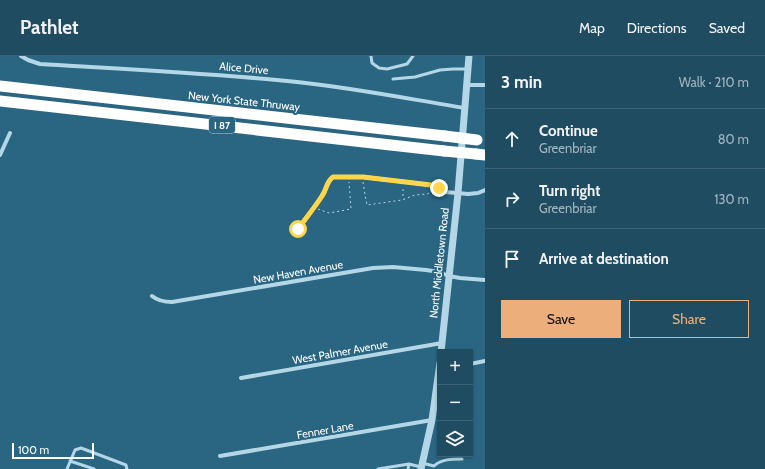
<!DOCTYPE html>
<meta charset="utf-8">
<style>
:root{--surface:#204c62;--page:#2d566b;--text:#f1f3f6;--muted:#a2b4be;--line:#3d6377;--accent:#ecae7a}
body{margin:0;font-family:Cabin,sans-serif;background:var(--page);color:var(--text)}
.controls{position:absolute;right:12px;bottom:12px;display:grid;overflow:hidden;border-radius:0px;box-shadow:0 1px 3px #0004}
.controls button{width:36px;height:36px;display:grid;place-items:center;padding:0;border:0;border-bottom:1px solid var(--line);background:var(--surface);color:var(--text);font:20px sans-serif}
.scale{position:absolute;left:12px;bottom:10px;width:82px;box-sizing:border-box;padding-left:4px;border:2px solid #fff;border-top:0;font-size:11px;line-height:14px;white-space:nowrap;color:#fff;-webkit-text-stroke:3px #2a6682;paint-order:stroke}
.stop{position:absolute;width:12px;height:12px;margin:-9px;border:3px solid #ffd54a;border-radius:50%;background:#fff}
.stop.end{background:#ffd54a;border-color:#fff;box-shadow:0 1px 4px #0008}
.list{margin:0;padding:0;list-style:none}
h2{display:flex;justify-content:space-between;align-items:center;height:52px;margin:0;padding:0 16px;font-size:17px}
h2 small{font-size:13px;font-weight:400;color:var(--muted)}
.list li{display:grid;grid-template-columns:26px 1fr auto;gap:12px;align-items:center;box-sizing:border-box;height:60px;padding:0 16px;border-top:1px solid var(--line)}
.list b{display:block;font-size:15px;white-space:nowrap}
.list p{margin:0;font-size:13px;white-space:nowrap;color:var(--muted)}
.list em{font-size:13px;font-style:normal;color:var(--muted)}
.actions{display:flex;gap:8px;padding:12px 16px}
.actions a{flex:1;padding:9px 0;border:1px solid var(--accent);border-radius:0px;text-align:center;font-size:14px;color:var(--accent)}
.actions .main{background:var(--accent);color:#111}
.icon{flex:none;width:22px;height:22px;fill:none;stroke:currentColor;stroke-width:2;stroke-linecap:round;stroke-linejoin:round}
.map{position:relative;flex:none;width:485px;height:413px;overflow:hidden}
header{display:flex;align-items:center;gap:24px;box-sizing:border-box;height:56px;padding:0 20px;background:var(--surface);border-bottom:1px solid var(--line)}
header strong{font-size:19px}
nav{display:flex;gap:22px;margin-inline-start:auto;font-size:14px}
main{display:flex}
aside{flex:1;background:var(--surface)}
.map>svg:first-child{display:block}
</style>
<header>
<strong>Pathlet</strong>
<nav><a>Map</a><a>Directions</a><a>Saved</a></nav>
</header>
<main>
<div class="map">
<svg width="485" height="413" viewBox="0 0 485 413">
<rect width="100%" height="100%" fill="#2a6682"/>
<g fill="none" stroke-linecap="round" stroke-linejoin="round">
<path stroke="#b3d7e6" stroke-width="1" stroke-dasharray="2 3" stroke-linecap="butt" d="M 363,126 L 365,139 L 367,149 L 402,144 L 415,139 L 427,138 L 431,136
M 403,133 L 403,143
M 318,153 L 329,157 L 351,153 L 349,126"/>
<path stroke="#b3d7e6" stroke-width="3" d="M 371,0 L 372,7 L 379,12 L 387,13 L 407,8 L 413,0
M 393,23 L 415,21 L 440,14 L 453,13 L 468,13
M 70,405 L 94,413
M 422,407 L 434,410 C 441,403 452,403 462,403
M 67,413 L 75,394 L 81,392 L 126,409 L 127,413
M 378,413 L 409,408
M 408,413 L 409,408 L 421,411"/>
<path stroke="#b3d7e6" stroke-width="4" d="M 21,0 L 28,4 L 40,8 C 126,13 212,17 297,26 C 354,32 409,43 465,52
M 467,29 L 485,29
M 0,99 L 10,77
M 298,173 C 306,162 315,151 322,140 C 327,133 326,126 333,121 L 363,121 L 431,129 L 445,136 L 468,138 L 478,137 L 485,134
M 152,240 C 158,245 164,246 172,246 L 373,212 L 393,211 L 426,214 L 439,216 L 449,220 L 460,222 L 485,224
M 470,308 L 485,305
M 241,322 L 442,287
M 220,400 L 432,364"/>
<path stroke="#b3d7e6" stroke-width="7" d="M 441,296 L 458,137 L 469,0
M 421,413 L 432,364 L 440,307"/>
<path stroke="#fff" stroke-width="11" d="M 0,30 L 445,80
M 0,45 L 444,95
M 476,98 L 485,99"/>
<path stroke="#fff" stroke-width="11" d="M 445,80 L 477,84
M 444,95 L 476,98"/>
</g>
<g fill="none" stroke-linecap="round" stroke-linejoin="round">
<path stroke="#ffd54a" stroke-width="5" d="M 298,173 C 306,162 315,151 322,140 C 327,133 326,126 333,121 L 363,121 L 431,129 L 439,132"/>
</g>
<g text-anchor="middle" stroke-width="4" stroke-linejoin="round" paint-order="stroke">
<rect fill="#2a6682" stroke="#bfd1da" stroke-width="1" x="209" y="61" width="26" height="16" rx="3"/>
<g font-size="10" font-weight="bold" fill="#fff">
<text x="222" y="73">I 87</text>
</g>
<g font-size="11" fill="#fff" stroke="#2a6682">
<text transform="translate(244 12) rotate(5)" y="4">Alice Drive</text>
<text transform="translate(244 45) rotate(6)" y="4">New York State Thruway</text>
<text transform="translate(439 207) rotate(-84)" y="4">North Middletown Road</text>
<text transform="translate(298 216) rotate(-10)" y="4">New Haven Avenue</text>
<text transform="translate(340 296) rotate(-10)" y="4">West Palmer Avenue</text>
<text transform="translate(325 374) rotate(-10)" y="4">Fenner Lane</text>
</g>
</g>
</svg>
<div class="controls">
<button>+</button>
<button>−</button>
<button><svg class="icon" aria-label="layers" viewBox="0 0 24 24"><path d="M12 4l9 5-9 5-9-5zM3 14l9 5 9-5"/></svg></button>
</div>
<div class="scale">100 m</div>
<div class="stop" style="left:298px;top:173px"></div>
<div class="stop end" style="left:439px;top:132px"></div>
</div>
<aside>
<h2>3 min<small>Walk · 210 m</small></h2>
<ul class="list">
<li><svg class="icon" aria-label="ahead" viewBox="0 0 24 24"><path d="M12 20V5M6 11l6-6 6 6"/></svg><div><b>Continue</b><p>Greenbriar</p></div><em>80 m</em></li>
<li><svg class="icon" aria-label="right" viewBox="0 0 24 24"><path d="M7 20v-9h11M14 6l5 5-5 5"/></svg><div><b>Turn right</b><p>Greenbriar</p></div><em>130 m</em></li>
<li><svg class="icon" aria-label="arrive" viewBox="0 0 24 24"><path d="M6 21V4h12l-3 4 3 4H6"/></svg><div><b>Arrive at destination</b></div></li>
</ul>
<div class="actions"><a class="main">Save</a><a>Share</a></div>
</aside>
</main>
